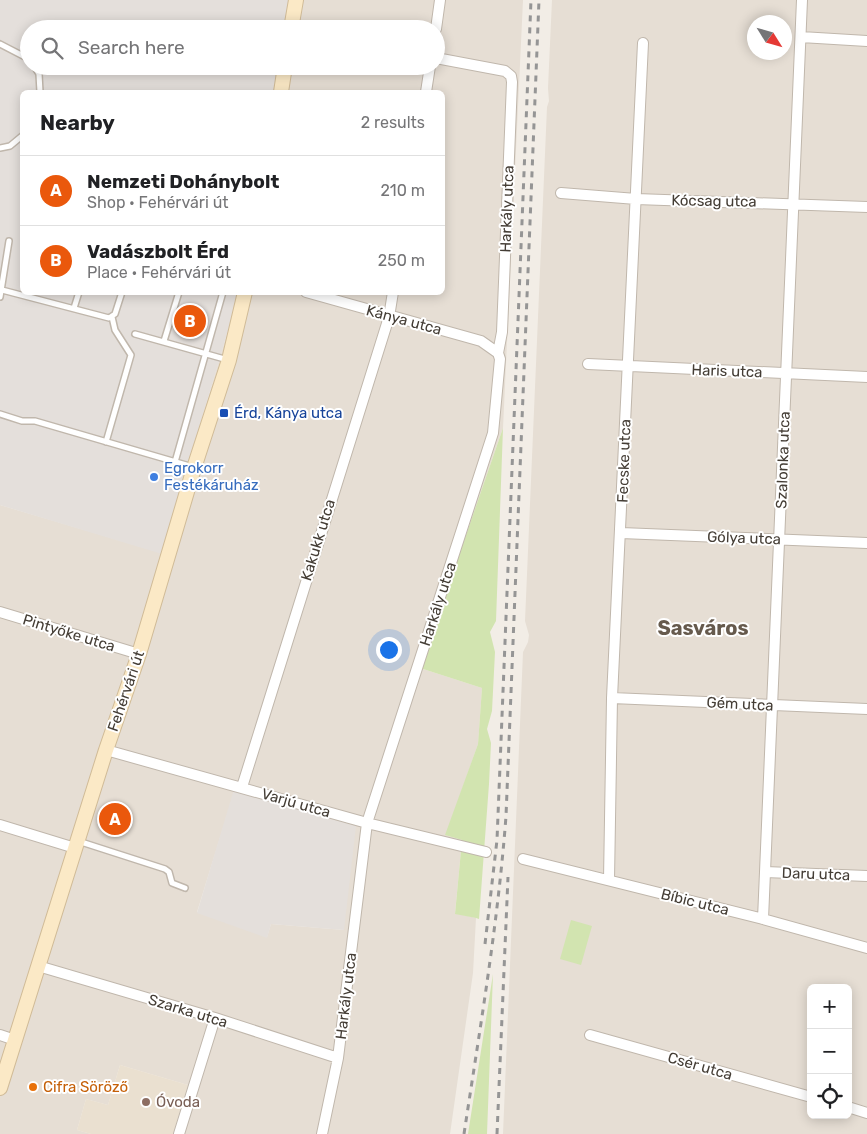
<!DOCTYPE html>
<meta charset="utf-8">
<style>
:root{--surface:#fff;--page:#f6f6f6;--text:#202124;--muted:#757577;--line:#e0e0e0;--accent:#ea580c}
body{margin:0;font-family:Rubik,sans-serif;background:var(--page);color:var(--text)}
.controls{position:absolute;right:15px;bottom:15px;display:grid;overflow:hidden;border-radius:8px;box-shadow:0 2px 12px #0003}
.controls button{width:45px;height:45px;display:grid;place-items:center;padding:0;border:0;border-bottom:1px solid var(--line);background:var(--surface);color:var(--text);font:25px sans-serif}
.compass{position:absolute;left:747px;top:15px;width:45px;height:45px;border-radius:50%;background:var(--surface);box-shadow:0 2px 12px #0003;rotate:127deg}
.you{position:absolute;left:388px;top:649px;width:18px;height:18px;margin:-12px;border:4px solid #fff;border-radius:50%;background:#1a73e8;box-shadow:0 0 0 8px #1a73e833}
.badge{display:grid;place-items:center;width:32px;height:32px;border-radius:50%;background:var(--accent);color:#fff;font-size:16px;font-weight:700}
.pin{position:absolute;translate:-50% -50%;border:2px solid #fff;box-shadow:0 1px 5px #0006}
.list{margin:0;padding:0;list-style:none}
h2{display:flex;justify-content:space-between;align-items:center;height:65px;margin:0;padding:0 20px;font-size:21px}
h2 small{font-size:16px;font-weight:400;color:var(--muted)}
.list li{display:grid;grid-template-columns:32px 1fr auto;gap:15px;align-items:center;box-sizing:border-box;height:70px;padding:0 20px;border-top:1px solid var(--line)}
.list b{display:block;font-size:19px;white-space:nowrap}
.list p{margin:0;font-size:16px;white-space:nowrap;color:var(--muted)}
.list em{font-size:16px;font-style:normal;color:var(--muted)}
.icon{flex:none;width:28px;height:28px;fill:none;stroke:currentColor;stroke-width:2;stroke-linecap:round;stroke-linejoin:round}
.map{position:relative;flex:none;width:867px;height:1134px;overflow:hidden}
.search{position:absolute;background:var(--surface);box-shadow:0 2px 12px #0003;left:20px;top:20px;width:425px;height:55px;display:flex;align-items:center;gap:12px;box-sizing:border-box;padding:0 18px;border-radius:28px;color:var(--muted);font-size:19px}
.panel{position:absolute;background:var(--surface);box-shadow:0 2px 12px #0003;left:20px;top:90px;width:425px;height:205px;border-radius:8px}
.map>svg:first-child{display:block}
</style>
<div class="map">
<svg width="867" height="1134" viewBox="0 0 867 1134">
<rect width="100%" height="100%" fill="#f2ede6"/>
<path fill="#e6ded4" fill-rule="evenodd" d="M 290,0 L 523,0 L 503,428 L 420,668 L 482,688 L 478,744 L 446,835 L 462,840 L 455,913 L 476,918 L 473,973 L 450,1134 L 173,1134 L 188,1085 L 120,1065 L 108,1105 L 86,1099 L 77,1130 L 91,1134 L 0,1134 L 0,505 L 162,553 L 239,293 L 442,292 L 442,92 L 275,92 L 279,66 L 436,66 L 436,29 L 285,29 ZM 235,789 L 344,930 L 271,924 L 267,937 L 197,912 Z
M 552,0 L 867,0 L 867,1134 L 503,1134 L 523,652 L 528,642 L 529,635 L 525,621 L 547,107 L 549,101 L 548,88 ZM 754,22 L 784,22 L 784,52 L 754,52 ZM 811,988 L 848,988 L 848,1115 L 811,1115 Z"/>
<path fill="#e4dfdb" d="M 0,0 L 290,0 L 285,29 L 29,29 L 29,66 L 279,66 L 275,92 L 22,92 L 22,292 L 239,293 L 162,554 L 0,505 Z
M 234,789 L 356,826 L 344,930 L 271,924 L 267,938 L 197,913 Z"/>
<path fill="#eae0d0" d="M 120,1065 L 188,1085 L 173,1134 L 91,1134 L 77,1130 L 86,1099 L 108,1105 Z"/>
<path fill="#d2e4b0" d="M 503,428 L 496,621 L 490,632 L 495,652 L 492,711 L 487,729 L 491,743 L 489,784 L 479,919 L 476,918 L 455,914 L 462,840 L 445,835 L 478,744 L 482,688 L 420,668 Z
M 571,920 L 592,926 L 581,965 L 560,959 Z
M 493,974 L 487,1134 L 468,1134 Z"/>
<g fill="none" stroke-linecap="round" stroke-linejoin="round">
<defs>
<path id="service" d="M 0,44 L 29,59
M 34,66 L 39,74 L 40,92
M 0,148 L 10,146 L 22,136
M 2,290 L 109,318 L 115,314 L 122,292
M 0,297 L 9,241
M 74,308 L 79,292
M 135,334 L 228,360
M 164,341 L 179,292
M 0,414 L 22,421 L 35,421 L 193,467
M 106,442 L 131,355 L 115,330 L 112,317
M 175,462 L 223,292
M 78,841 L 165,869 L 169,872 L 172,883 L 185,888"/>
<path id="minor" d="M 436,29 L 440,0
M 801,37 L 867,41
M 426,92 L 430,66
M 561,193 L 636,199 L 867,207
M 306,292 L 481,341 L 498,353
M 588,364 L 867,377
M 621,533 L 867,543
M 0,612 L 139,654
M 612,698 L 867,709
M 106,750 L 367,823 L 486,852
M 242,787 L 389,317 L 393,292
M 0,825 L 75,848
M 523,859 L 763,919 L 867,948
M 765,872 L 867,876
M 609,880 L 612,698 L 643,43
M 763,919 L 802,0
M 38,966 L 215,1018 L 338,1058
M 0,1035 L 15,1040
M 590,1035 L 811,1097
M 848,1107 L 867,1113
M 179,1134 L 215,1018
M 322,1134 L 338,1058 L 367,823 L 493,433 L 500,359 L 498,353 L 502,332 L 512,82 L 511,76 L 505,71 L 436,58"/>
<path id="secondary" d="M 291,29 L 296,0
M 281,92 L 285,66
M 0,1088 L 106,750 L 139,654 L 194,468 L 229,360 L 245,292"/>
</defs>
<use href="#service" stroke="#c0b7ac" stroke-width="8"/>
<use href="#minor" stroke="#c0b7ac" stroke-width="12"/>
<use href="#secondary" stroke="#d0bb97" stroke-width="16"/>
<use href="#service" stroke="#fff" stroke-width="5"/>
<use href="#minor" stroke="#fff" stroke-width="10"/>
<use href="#secondary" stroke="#fbe9c6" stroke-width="14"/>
<path stroke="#959595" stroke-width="3" stroke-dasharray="6 6" stroke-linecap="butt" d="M 485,944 L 497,840 L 531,0
M 464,1134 C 480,1028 498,923 506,816 L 539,0
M 497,1134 L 508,877"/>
</g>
<rect fill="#1a4fb4" stroke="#fff" stroke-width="2" x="219" y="408" width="10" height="10" rx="2.5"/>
<circle fill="#3f7fe0" stroke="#fff" stroke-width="2" cx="154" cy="477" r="5"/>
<circle fill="#e8710a" stroke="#fff" stroke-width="2" cx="33" cy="1087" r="5"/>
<circle fill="#8d6e63" stroke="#fff" stroke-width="2" cx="146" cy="1102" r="5"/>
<g text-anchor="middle" stroke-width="4" stroke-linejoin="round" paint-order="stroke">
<g font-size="15" fill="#443d35" stroke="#fff">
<text transform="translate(714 201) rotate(1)" y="5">Kócsag utca</text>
<text transform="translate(507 209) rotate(-88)" y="5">Harkály utca</text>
<text transform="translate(404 320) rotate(15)" y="5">Kánya utca</text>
<text transform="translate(727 371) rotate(2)" y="5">Haris utca</text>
<text transform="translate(783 460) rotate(-88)" y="5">Szalonka utca</text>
<text transform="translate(624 461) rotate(-88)" y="5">Fecske utca</text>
<text transform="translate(744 538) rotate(2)" y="5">Gólya utca</text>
<text transform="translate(318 540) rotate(-73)" y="5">Kakukk utca</text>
<text transform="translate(438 604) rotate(-72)" y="5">Harkály utca</text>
<text transform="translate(69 633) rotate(17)" y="5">Pintyőke utca</text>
<text transform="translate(126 691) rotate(-71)" y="5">Fehérvári út</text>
<text transform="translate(740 704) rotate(3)" y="5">Gém utca</text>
<text transform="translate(296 803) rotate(16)" y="5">Varjú utca</text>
<text transform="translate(816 874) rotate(2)" y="5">Daru utca</text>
<text transform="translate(695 902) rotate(14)" y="5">Bíbic utca</text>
<text transform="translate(346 996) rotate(-83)" y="5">Harkály utca</text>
<text transform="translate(188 1011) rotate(17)" y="5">Szarka utca</text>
<text transform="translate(700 1066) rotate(16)" y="5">Csér utca</text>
</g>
<g font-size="15" fill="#164399" stroke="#fff" text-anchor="start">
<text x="234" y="418">Érd, Kánya utca</text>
</g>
<g font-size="15" fill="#366cbe" stroke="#fff" text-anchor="start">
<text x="164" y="473">Egrokorr<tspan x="164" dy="17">Festékáruház</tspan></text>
</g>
<g font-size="15" fill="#c56008" stroke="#fff" text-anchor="start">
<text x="43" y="1092">Cifra Söröző</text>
</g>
<g font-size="15" fill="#785e54" stroke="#fff" text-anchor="start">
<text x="156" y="1107">Óvoda</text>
</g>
<g font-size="20" font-weight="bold" fill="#665a4d" stroke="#fff">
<text x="703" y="635">Sasváros</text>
</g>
</g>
</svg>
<div class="controls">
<button>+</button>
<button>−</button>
<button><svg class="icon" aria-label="locate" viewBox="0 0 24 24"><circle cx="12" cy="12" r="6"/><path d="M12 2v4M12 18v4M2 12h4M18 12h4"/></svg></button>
</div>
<svg class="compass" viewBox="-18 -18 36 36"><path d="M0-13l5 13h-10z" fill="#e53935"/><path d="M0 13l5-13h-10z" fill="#757577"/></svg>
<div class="you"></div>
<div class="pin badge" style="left:115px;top:819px">A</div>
<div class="pin badge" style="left:190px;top:321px">B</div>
<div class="search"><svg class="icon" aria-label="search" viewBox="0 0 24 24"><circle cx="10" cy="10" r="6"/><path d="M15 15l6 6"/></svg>Search here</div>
<section class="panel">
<h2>Nearby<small>2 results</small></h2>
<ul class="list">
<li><span class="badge">A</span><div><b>Nemzeti Dohánybolt</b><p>Shop · Fehérvári út</p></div><em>210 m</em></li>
<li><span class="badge">B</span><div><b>Vadászbolt Érd</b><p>Place · Fehérvári út</p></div><em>250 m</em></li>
</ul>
</section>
</div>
